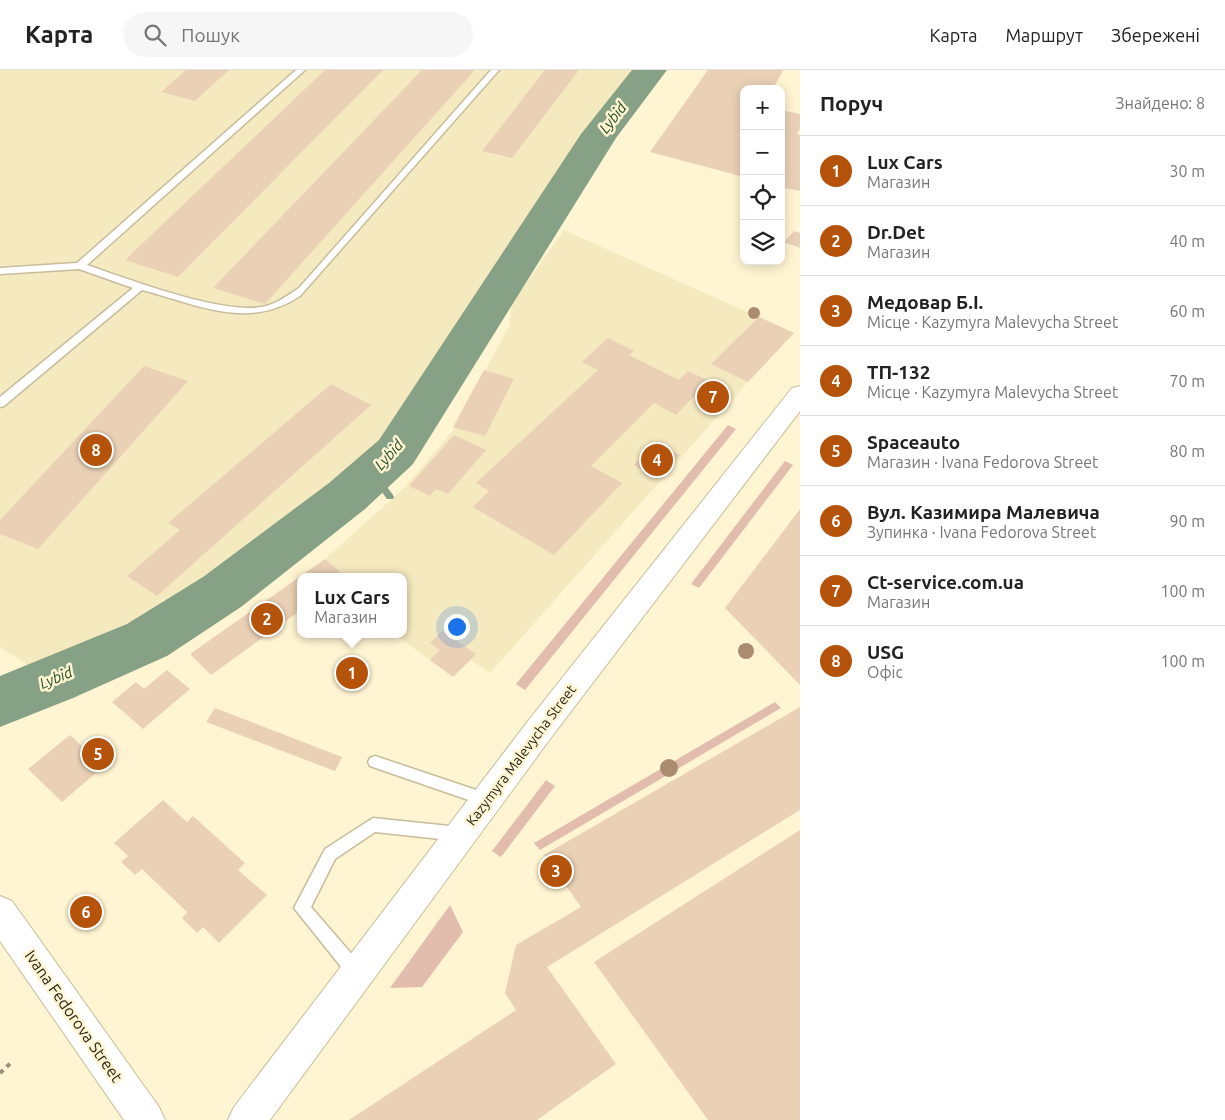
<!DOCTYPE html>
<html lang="uk">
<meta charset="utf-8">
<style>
:root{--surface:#fff;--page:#f6f6f6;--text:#222;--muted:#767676;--line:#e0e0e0;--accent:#b45309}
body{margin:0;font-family:Ubuntu,sans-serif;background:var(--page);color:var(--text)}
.controls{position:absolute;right:15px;top:15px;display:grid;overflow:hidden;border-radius:10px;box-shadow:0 2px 12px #0003}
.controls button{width:45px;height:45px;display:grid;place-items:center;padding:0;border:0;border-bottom:1px solid var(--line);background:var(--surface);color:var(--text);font:25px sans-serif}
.you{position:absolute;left:456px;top:556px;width:18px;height:18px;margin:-12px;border:4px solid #fff;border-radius:50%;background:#1a73e8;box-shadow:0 0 0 8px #1a73e833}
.badge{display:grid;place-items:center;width:32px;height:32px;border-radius:50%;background:var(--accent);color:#fff;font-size:16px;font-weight:700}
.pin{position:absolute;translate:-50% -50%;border:2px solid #fff;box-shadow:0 1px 5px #0006}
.popup{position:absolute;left:297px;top:503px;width:110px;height:65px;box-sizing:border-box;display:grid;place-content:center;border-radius:10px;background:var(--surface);filter:drop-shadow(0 1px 4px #0005);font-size:16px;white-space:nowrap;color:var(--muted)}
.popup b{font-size:19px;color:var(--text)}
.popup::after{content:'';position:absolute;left:50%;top:100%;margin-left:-10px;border:10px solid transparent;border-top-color:var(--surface)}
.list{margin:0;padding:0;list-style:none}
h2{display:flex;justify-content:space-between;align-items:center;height:65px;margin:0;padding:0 20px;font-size:21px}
h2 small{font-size:16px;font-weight:400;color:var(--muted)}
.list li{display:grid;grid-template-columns:32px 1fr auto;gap:15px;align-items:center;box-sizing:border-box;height:70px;padding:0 20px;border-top:1px solid var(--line)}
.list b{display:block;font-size:19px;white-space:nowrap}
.list p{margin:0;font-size:16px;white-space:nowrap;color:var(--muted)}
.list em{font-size:16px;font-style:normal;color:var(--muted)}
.icon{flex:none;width:28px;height:28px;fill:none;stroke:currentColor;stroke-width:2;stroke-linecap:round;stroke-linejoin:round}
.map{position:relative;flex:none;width:800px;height:1050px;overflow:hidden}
header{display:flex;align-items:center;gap:30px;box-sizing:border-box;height:70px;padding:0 25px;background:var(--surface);border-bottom:1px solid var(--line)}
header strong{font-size:24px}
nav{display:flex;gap:28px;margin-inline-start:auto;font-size:18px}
.search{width:350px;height:45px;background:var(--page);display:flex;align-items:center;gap:12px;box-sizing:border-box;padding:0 18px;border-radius:28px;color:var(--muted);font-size:19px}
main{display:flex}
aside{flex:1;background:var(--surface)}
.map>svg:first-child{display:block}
</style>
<header>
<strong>Карта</strong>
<div class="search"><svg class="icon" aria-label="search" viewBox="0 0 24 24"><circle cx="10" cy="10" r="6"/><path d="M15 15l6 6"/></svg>Пошук</div>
<nav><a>Карта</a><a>Маршрут</a><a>Збережені</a></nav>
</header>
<main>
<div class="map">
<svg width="800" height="1050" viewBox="0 0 800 1050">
<rect width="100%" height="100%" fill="#fff5d2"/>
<path fill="#f5e9bf" d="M 0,0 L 652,0 L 540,178 L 347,426 L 222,522 L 52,611 L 0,577 Z
M 564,160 L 794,263 L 748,312 L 490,603 L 471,590 L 453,607 L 394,564 L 403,564 L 403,507 L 346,507 L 325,489 L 405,417 L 452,362 L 509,256 L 512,233 Z"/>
<path fill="#e2bdae" d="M 728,355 L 736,359 L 525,620 L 516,614 Z
M 785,391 L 793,395 L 699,518 L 691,514 Z
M 775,632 L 781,638 L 540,780 L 534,773 Z
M 546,710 L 555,716 L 501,787 L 492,781 Z
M 450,835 L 463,862 L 422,917 L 390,918 Z"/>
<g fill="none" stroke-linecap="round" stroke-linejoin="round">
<path fill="#87a187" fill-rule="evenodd" d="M 373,401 L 376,402 L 393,425 L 394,427 L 393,429 L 387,429 L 370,406 L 369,404 L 370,402 Z"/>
<path fill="#87a187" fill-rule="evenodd" d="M 632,0 L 667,0 L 616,68 L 413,394 L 365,439 L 241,537 L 167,586 L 73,628 L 0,657 L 0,606 L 127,554 L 203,507 L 329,413 L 379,370 L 581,64 Z"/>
</g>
<path fill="#ead1b6" d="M 186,0 L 229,0 L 195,31 L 161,22 Z
M 325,0 L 383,0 L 178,207 L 125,190 Z
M 422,0 L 475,0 L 265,234 L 213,218 Z
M 545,0 L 579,0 L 512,88 L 482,81 Z
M 708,0 L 783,0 L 773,19 L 744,19 L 744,107 L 650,82 Z
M 781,40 L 800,44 L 800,59 L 797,64 L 800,65 L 800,121 L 781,117 Z
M 794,161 L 800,163 L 800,178 L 784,172 Z
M 759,247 L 794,263 L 748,312 L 711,294 Z
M 608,268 L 634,281 L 629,285 L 679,310 L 688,301 L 709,311 L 676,345 L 654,333 L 591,396 L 622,413 L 554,485 L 473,437 L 489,421 L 476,413 L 598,300 L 582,292 Z
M 144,296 L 188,311 L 38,479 L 0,464 L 0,450 Z
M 484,300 L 514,309 L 485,366 L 453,357 Z
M 331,314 L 371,335 L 157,526 L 127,506 L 180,460 L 168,453 Z
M 454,365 L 486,380 L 448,424 L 436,419 L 430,426 L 409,416 Z
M 656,373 L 680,385 L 659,408 L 634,395 Z
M 800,439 L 800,615 L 725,538 Z
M 325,489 L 346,507 L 301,507 L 301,540 L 211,605 L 190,584 Z
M 442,561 L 476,584 L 453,607 L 430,590 L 440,580 L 430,573 Z
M 167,600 L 190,619 L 143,659 L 112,632 L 136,612 L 144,619 Z
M 800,637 L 800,740 L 547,897 L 616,994 L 537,1050 L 349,1050 L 516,940 L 505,923 L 516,875 L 581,837 L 544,785 Z
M 215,638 L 342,687 L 335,701 L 206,652 Z
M 70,665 L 104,696 L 62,732 L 28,699 Z
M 163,730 L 187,752 L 193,746 L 245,793 L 238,800 L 267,825 L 219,873 L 203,857 L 197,863 L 182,848 L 187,842 L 142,799 L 135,805 L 121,792 L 128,786 L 114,773 Z
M 800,760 L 800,1050 L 708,1050 L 594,892 Z"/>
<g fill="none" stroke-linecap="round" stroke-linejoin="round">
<defs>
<path id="service" d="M 296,0 L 305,0 L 87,195 C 128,209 220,244 261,237 C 275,235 287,226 299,218 L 491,0 L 499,0 L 300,226 C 247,261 197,234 142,220 L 4,336 L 0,337 L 0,327 L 133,218 L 79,199 L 0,204 L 0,198 L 77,193 Z
M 375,686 L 491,725 L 493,730 L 491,735 L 486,736 L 370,696 L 368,692 L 370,688 Z
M 373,748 L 459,757 L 464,759 L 466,764 L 464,769 L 459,771 L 375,762 L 335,789 L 311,837 L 362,896 L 364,902 L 362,908 L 356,910 L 350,908 L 294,838 L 325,779 Z"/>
<path id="secondary" d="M 800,316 L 800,341 L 550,669 L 270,1050 L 228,1050 L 234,1037 L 528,651 L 792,318 Z
M 0,826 L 12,831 L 159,1037 L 165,1050 L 124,1050 L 0,871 Z"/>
</defs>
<use href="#service" stroke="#c7bd9c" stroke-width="3"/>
<use href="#secondary" stroke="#c7bd9c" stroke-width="2"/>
<path stroke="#989178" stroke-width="4" stroke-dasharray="4.5 4.5" stroke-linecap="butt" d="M 0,1003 L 13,991"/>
<use href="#service" fill="#fff" fill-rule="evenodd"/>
<use href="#secondary" fill="#fff" fill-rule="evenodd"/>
</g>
<g fill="#ac8c70">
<circle cx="754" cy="243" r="6"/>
<circle cx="746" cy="581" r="8"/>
<circle cx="669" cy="698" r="9"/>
</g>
<g text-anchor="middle" stroke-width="5" stroke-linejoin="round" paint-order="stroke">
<g font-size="14" fill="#292518" stroke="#fff5d2">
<text transform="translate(521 685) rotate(-53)" y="5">Kazymyra Malevycha Street</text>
</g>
<g font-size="15" font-style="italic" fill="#234c25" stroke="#fff5d2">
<text transform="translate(613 48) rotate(-52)" y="5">Lybid</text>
<text transform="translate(389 385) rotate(-48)" y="5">Lybid</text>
<text transform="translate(56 608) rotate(-23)" y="5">Lybid</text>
</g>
<g font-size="16" fill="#292518" stroke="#fff5d2">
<text transform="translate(74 946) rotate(55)" y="6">Ivana Fedorova Street</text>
</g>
</g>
</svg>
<div class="controls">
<button>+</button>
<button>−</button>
<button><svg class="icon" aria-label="locate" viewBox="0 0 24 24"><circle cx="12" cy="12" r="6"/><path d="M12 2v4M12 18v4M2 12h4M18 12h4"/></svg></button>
<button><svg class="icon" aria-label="layers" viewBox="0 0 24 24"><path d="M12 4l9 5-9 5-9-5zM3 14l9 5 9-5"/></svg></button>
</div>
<div class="you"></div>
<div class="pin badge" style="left:352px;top:603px">1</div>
<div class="popup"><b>Lux Cars</b>Магазин</div>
<div class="pin badge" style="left:267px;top:549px">2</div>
<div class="pin badge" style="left:556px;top:801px">3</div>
<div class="pin badge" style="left:657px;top:390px">4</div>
<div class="pin badge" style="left:98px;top:684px">5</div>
<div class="pin badge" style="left:86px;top:842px">6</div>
<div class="pin badge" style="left:713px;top:327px">7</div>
<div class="pin badge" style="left:96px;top:380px">8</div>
</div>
<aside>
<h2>Поруч<small>Знайдено: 8</small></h2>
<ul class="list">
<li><span class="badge">1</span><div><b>Lux Cars</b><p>Магазин</p></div><em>30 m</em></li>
<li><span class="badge">2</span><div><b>Dr.Det</b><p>Магазин</p></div><em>40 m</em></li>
<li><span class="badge">3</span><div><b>Медовар Б.І.</b><p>Місце · Kazymyra Malevycha Street</p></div><em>60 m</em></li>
<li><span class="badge">4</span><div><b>ТП-132</b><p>Місце · Kazymyra Malevycha Street</p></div><em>70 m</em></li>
<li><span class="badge">5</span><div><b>Spaceauto</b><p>Магазин · Ivana Fedorova Street</p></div><em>80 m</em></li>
<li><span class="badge">6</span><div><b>Вул. Казимира Малевича</b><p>Зупинка · Ivana Fedorova Street</p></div><em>90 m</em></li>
<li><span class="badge">7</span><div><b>Ct-service.com.ua</b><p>Магазин</p></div><em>100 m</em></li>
<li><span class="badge">8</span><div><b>USG</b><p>Офіс</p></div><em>100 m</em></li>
</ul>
</aside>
</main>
